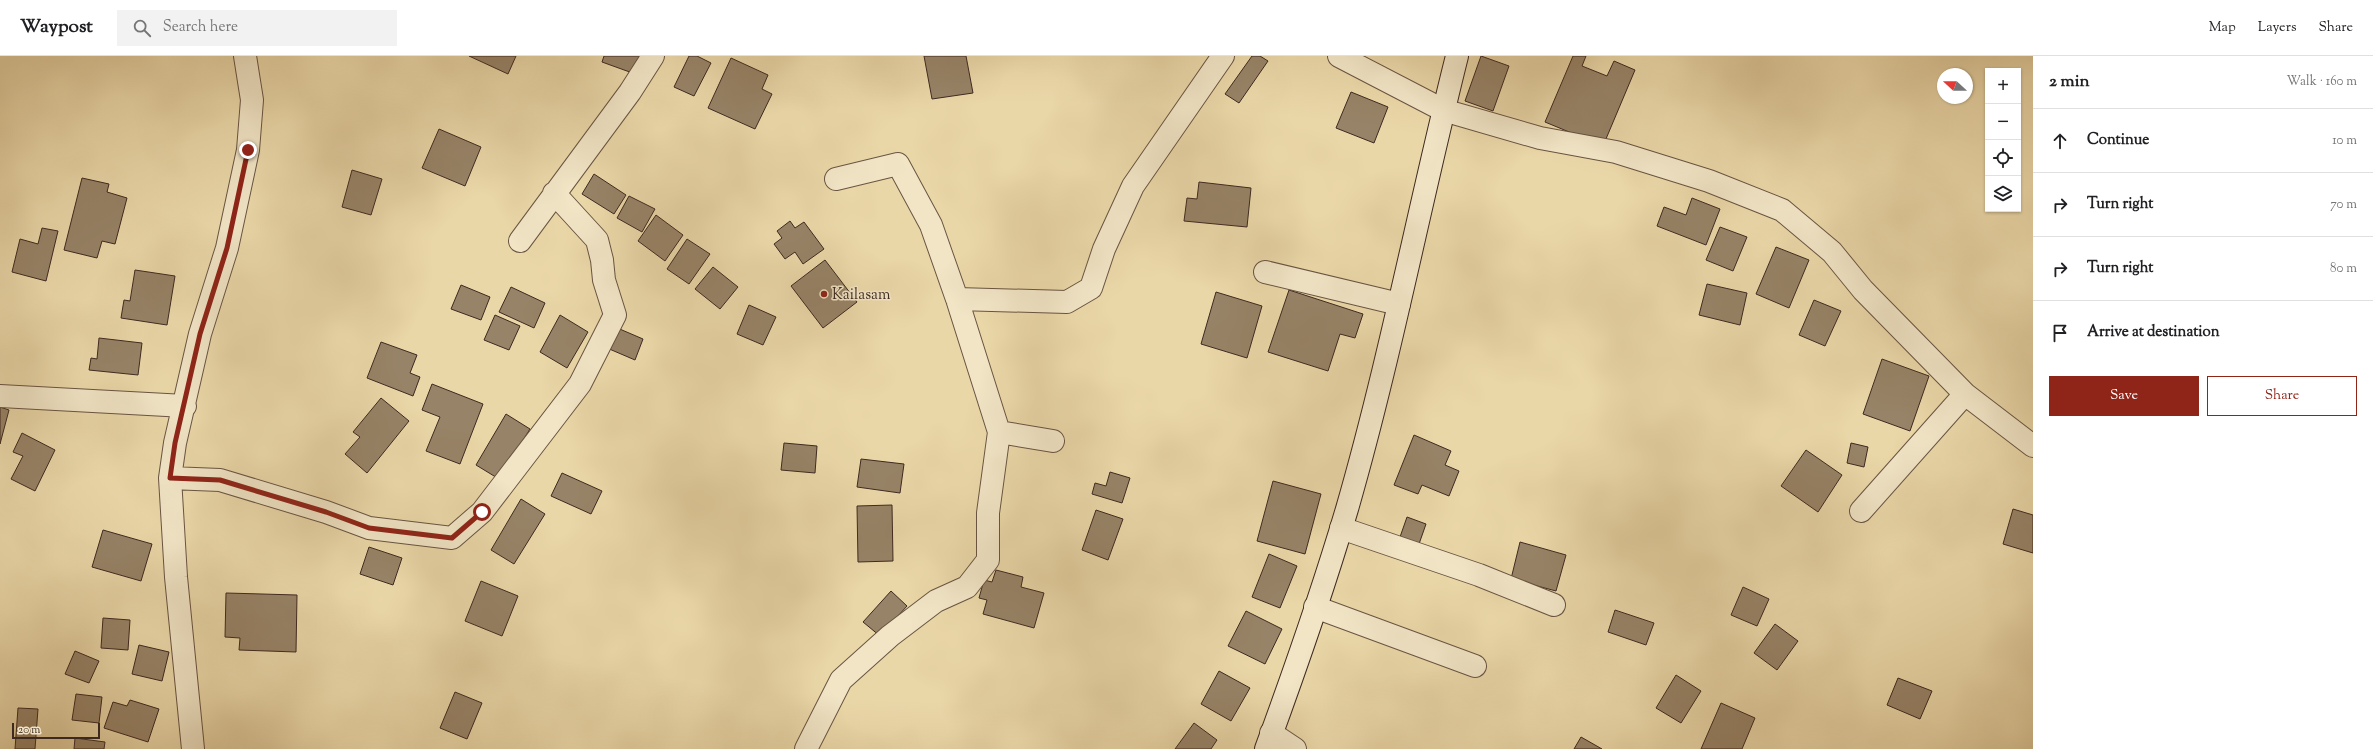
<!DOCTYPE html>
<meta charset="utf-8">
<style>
:root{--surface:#fff;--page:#f2f2f2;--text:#202124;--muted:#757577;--line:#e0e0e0;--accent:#8f2418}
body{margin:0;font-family:"Sorts Mill Goudy",serif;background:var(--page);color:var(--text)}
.controls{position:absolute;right:12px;top:12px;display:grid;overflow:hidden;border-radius:0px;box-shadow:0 1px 3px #0004}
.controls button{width:36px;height:36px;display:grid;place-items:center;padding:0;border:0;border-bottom:1px solid var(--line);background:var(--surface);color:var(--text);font:20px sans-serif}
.compass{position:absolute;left:1937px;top:12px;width:36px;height:36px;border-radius:50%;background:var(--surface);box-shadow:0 1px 3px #0004;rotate:291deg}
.scale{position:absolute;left:12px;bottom:10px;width:88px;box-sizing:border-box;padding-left:4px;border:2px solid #3e2920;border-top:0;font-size:11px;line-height:14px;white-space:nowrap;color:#3e2920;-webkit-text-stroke:3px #f1e5c6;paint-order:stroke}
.stop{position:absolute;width:12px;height:12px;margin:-9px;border:3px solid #8f2418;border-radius:50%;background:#fff}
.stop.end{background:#8f2418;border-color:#fff;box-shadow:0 1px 4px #0008}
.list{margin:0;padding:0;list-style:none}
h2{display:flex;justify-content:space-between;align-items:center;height:52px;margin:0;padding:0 16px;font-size:17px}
h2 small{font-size:13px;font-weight:400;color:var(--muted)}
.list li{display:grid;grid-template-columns:26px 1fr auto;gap:12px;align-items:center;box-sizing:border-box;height:64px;padding:0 16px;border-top:1px solid var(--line)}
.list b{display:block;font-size:15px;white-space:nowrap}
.list em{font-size:13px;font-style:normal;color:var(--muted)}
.actions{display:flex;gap:8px;padding:12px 16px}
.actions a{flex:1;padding:9px 0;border:1px solid var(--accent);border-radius:0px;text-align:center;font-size:14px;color:var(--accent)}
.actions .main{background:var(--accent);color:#fff}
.icon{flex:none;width:22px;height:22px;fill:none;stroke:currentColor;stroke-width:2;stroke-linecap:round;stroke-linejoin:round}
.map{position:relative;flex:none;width:2033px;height:693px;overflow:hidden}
header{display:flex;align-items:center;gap:24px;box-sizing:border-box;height:56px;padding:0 20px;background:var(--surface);border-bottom:1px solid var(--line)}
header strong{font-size:19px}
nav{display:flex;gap:22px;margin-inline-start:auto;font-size:14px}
.search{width:280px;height:36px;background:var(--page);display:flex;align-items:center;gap:10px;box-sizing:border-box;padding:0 14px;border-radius:0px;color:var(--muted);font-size:15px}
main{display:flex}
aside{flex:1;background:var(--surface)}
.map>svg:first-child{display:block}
</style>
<header>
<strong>Waypost</strong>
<div class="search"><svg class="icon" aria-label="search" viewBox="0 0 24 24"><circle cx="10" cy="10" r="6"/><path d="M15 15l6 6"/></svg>Search here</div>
<nav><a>Map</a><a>Layers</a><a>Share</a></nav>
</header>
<main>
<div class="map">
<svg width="2033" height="693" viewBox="0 0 2033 693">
<rect width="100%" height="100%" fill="#ead7a8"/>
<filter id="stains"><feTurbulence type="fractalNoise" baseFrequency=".005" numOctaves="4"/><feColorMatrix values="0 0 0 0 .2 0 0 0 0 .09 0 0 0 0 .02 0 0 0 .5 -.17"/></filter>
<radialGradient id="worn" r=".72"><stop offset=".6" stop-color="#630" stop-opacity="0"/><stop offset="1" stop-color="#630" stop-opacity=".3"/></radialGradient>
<path fill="#978367" stroke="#3e2920" d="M 469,0 L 516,0 L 508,18 Z
M 604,0 L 645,0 L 638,19 L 602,6 Z
M 689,0 L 697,0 L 711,7 L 694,40 L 674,31 Z
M 924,0 L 966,0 L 973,37 L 932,43 Z
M 1252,0 L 1260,0 L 1268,5 L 1239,47 L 1225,38 Z
M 1481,0 L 1509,10 L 1493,55 L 1465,45 Z
M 1573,0 L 1586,0 L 1582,10 L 1607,20 L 1614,5 L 1635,14 L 1603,90 L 1545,66 Z
M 731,2 L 768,19 L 762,33 L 772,38 L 755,73 L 708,52 Z
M 1351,36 L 1388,51 L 1374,87 L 1336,72 Z
M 439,73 L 481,91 L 465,130 L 422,112 Z
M 352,114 L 382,123 L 371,159 L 342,151 Z
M 594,118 L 626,139 L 614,158 L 582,138 Z
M 82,122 L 109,128 L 107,136 L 127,142 L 115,188 L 102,185 L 97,202 L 64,194 Z
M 1199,126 L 1251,132 L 1247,171 L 1184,165 L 1187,142 L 1197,143 Z
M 629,140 L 655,153 L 642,176 L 617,162 Z
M 1692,142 L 1720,153 L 1706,189 L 1657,170 L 1664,151 L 1686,159 Z
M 656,159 L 683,179 L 665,205 L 638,185 Z
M 790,165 L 795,172 L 804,166 L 824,193 L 803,208 L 795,196 L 785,203 L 774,188 L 782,182 L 777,175 Z
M 1720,171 L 1747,181 L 1733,215 L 1706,204 Z
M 42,172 L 58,175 L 46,225 L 12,216 L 20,183 L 38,188 Z
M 687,183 L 710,198 L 689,228 L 667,213 Z
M 1776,191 L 1809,204 L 1789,252 L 1756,238 Z
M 825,204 L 857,246 L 823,272 L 791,230 Z
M 713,211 L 738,231 L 720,253 L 695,233 Z
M 135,214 L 175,220 L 167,269 L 121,262 L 124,244 L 130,245 Z
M 1707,228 L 1747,237 L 1740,269 L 1699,259 Z
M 461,229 L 490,241 L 481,264 L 451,253 Z
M 511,231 L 545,247 L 534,272 L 499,256 Z
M 1289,234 L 1363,258 L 1355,282 L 1340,278 L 1328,315 L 1268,296 Z
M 1216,236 L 1262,250 L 1247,302 L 1201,288 Z
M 1814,244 L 1841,255 L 1825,290 L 1799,279 Z
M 749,249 L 776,261 L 763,289 L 737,278 Z
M 495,259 L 520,270 L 509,294 L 484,284 Z
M 560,259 L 588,276 L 567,312 L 540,296 Z
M 615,271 L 643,283 L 635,304 L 607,292 Z
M 99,282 L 142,287 L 138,319 L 89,314 L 91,302 L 97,303 Z
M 381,286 L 417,299 L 410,317 L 420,321 L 413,340 L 367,322 Z
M 1882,303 L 1929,320 L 1910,375 L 1863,358 Z
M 432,328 L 483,348 L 460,408 L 426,395 L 440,361 L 422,354 Z
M 381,342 L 409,365 L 367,417 L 345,398 L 360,381 L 353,376 Z
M 0,351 L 9,354 L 0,388 Z
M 506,358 L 530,373 L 499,423 L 476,409 Z
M 22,377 L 55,394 L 35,435 L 11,423 L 23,400 L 13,396 Z
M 1414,379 L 1451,395 L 1445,409 L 1459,415 L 1449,440 L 1422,429 L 1418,438 L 1394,429 Z
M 784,387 L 817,390 L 815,417 L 781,414 Z
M 1851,387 L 1868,391 L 1864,411 L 1847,407 Z
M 1806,394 L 1842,419 L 1818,456 L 1781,430 Z
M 861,403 L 904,408 L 900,437 L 857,431 Z
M 1110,416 L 1130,422 L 1122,447 L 1092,438 L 1095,427 L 1106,430 Z
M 562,417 L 602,435 L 591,458 L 551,440 Z
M 1273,425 L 1321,438 L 1305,498 L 1257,485 Z
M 521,443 L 545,458 L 514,508 L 491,494 Z
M 892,449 L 893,505 L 858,506 L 857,450 Z
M 2013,453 L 2033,459 L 2033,497 L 2003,488 Z
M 1096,454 L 1123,463 L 1108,504 L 1082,494 Z
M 1407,461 L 1426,468 L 1419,488 L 1400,481 Z
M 103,474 L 152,488 L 141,525 L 92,511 Z
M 1520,486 L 1566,499 L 1556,535 L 1511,523 Z
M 369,491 L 402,502 L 393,529 L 360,518 Z
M 1269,498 L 1297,510 L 1280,552 L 1252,541 Z
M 996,514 L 1023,521 L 1021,531 L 1044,537 L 1034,572 L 983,558 L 987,544 L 979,542 L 984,524 L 992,526 Z
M 481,525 L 518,540 L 502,580 L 465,565 Z
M 1743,531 L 1769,543 L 1757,570 L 1731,559 Z
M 891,535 L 907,550 L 880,580 L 863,566 Z
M 226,537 L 297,539 L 296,596 L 239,594 L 240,582 L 225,581 Z
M 1615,554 L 1654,567 L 1646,589 L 1608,576 Z
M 1246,555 L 1282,573 L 1265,608 L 1228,590 Z
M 103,562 L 130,564 L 128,594 L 101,592 Z
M 1775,568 L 1798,585 L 1777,614 L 1754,597 Z
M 139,589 L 169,596 L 162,625 L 132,618 Z
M 75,595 L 99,605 L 89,627 L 65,618 Z
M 1219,615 L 1250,632 L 1231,665 L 1201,648 Z
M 1676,619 L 1701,635 L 1681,667 L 1656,652 Z
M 1898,622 L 1932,635 L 1920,663 L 1887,649 Z
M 455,636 L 482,647 L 467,683 L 440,672 Z
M 76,638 L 102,641 L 99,667 L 72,664 Z
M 130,644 L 159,653 L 148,686 L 104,672 L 113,646 L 127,650 Z
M 1721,647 L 1755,662 L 1742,693 L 1701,693 Z
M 18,652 L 38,653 L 35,693 L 15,693 Z
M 1194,667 L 1217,684 L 1211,693 L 1175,693 Z
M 1581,681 L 1602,693 L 1574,693 Z
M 75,682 L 105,686 L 104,693 L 74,693 Z"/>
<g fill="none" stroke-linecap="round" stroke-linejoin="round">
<defs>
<path id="street" d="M 1339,0 L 1443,54 L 1540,82 L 1616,96 L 1709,125 L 1782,154 L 1832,196 L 1863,234 L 1965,338 L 2033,390
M 520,185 L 630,36 L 653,0
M 1265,216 L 1399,248
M 957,243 L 1067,246 L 1091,232 L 1104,193 L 1133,130 L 1223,0
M 0,340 L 185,350
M 999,376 L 1053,385
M 170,422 L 220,424 L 326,456 L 369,472 L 452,482 L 482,456 L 580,328 L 615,259 L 604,224 L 602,204 L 597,184 L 554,137
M 1861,455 L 1965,338
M 1341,472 L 1479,519 L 1554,549
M 1315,551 L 1475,610
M 1271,677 L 1295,693
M 193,693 L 176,521 L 170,422 L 175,387 L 200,278 L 227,192 L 248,94 L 252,44 L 245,0
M 806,693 L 841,624 L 890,580 L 936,545 L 967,531 L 988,504 L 988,457 L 999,376 L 957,243 L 931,169 L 898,108 L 836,123"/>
<path id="secondary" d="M 1266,693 C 1295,614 1323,534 1347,453 C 1390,304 1419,151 1457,0"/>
</defs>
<use href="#street" stroke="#695442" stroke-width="24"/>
<use href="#secondary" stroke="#3e2920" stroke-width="24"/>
<use href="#street" stroke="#f1e5c6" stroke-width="22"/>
<use href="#secondary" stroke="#f1e5c6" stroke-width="22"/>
</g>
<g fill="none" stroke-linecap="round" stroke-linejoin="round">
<path stroke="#8f2418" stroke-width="5" d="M 248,94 L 227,192 L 200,278 L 175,387 L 170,422 L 220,424 L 326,456 L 369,472 L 452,482 L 482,456"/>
</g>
<circle fill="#8f2418" stroke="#f1e5c6" stroke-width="1.5" cx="824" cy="238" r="4"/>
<g text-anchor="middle" stroke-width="3" stroke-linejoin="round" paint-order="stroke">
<g font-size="15" fill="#3e2920" stroke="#f1e5c6" text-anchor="start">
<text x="832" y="243">Kailasam</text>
</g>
</g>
<rect width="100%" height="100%" filter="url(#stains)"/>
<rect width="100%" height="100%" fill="url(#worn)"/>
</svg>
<div class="controls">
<button>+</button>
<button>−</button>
<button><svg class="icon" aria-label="locate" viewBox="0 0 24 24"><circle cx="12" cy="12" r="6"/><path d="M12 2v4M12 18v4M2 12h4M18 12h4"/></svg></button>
<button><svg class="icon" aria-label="layers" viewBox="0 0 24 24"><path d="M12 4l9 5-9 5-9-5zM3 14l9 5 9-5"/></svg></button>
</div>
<svg class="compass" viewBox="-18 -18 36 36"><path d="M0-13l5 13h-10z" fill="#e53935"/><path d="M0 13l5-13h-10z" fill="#757577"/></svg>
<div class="scale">20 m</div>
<div class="stop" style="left:482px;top:456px"></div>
<div class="stop end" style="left:248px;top:94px"></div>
</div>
<aside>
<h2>2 min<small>Walk · 160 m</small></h2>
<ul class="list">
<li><svg class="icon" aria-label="ahead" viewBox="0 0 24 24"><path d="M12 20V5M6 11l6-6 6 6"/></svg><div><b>Continue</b></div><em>10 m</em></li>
<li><svg class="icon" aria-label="right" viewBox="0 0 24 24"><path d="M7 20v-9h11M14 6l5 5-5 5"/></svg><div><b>Turn right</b></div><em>70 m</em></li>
<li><svg class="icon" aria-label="right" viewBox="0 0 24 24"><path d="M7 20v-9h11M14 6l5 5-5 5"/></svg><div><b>Turn right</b></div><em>80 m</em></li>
<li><svg class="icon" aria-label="arrive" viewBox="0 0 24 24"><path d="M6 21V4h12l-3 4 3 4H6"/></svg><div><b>Arrive at destination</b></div></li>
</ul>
<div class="actions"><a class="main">Save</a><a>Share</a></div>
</aside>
</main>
